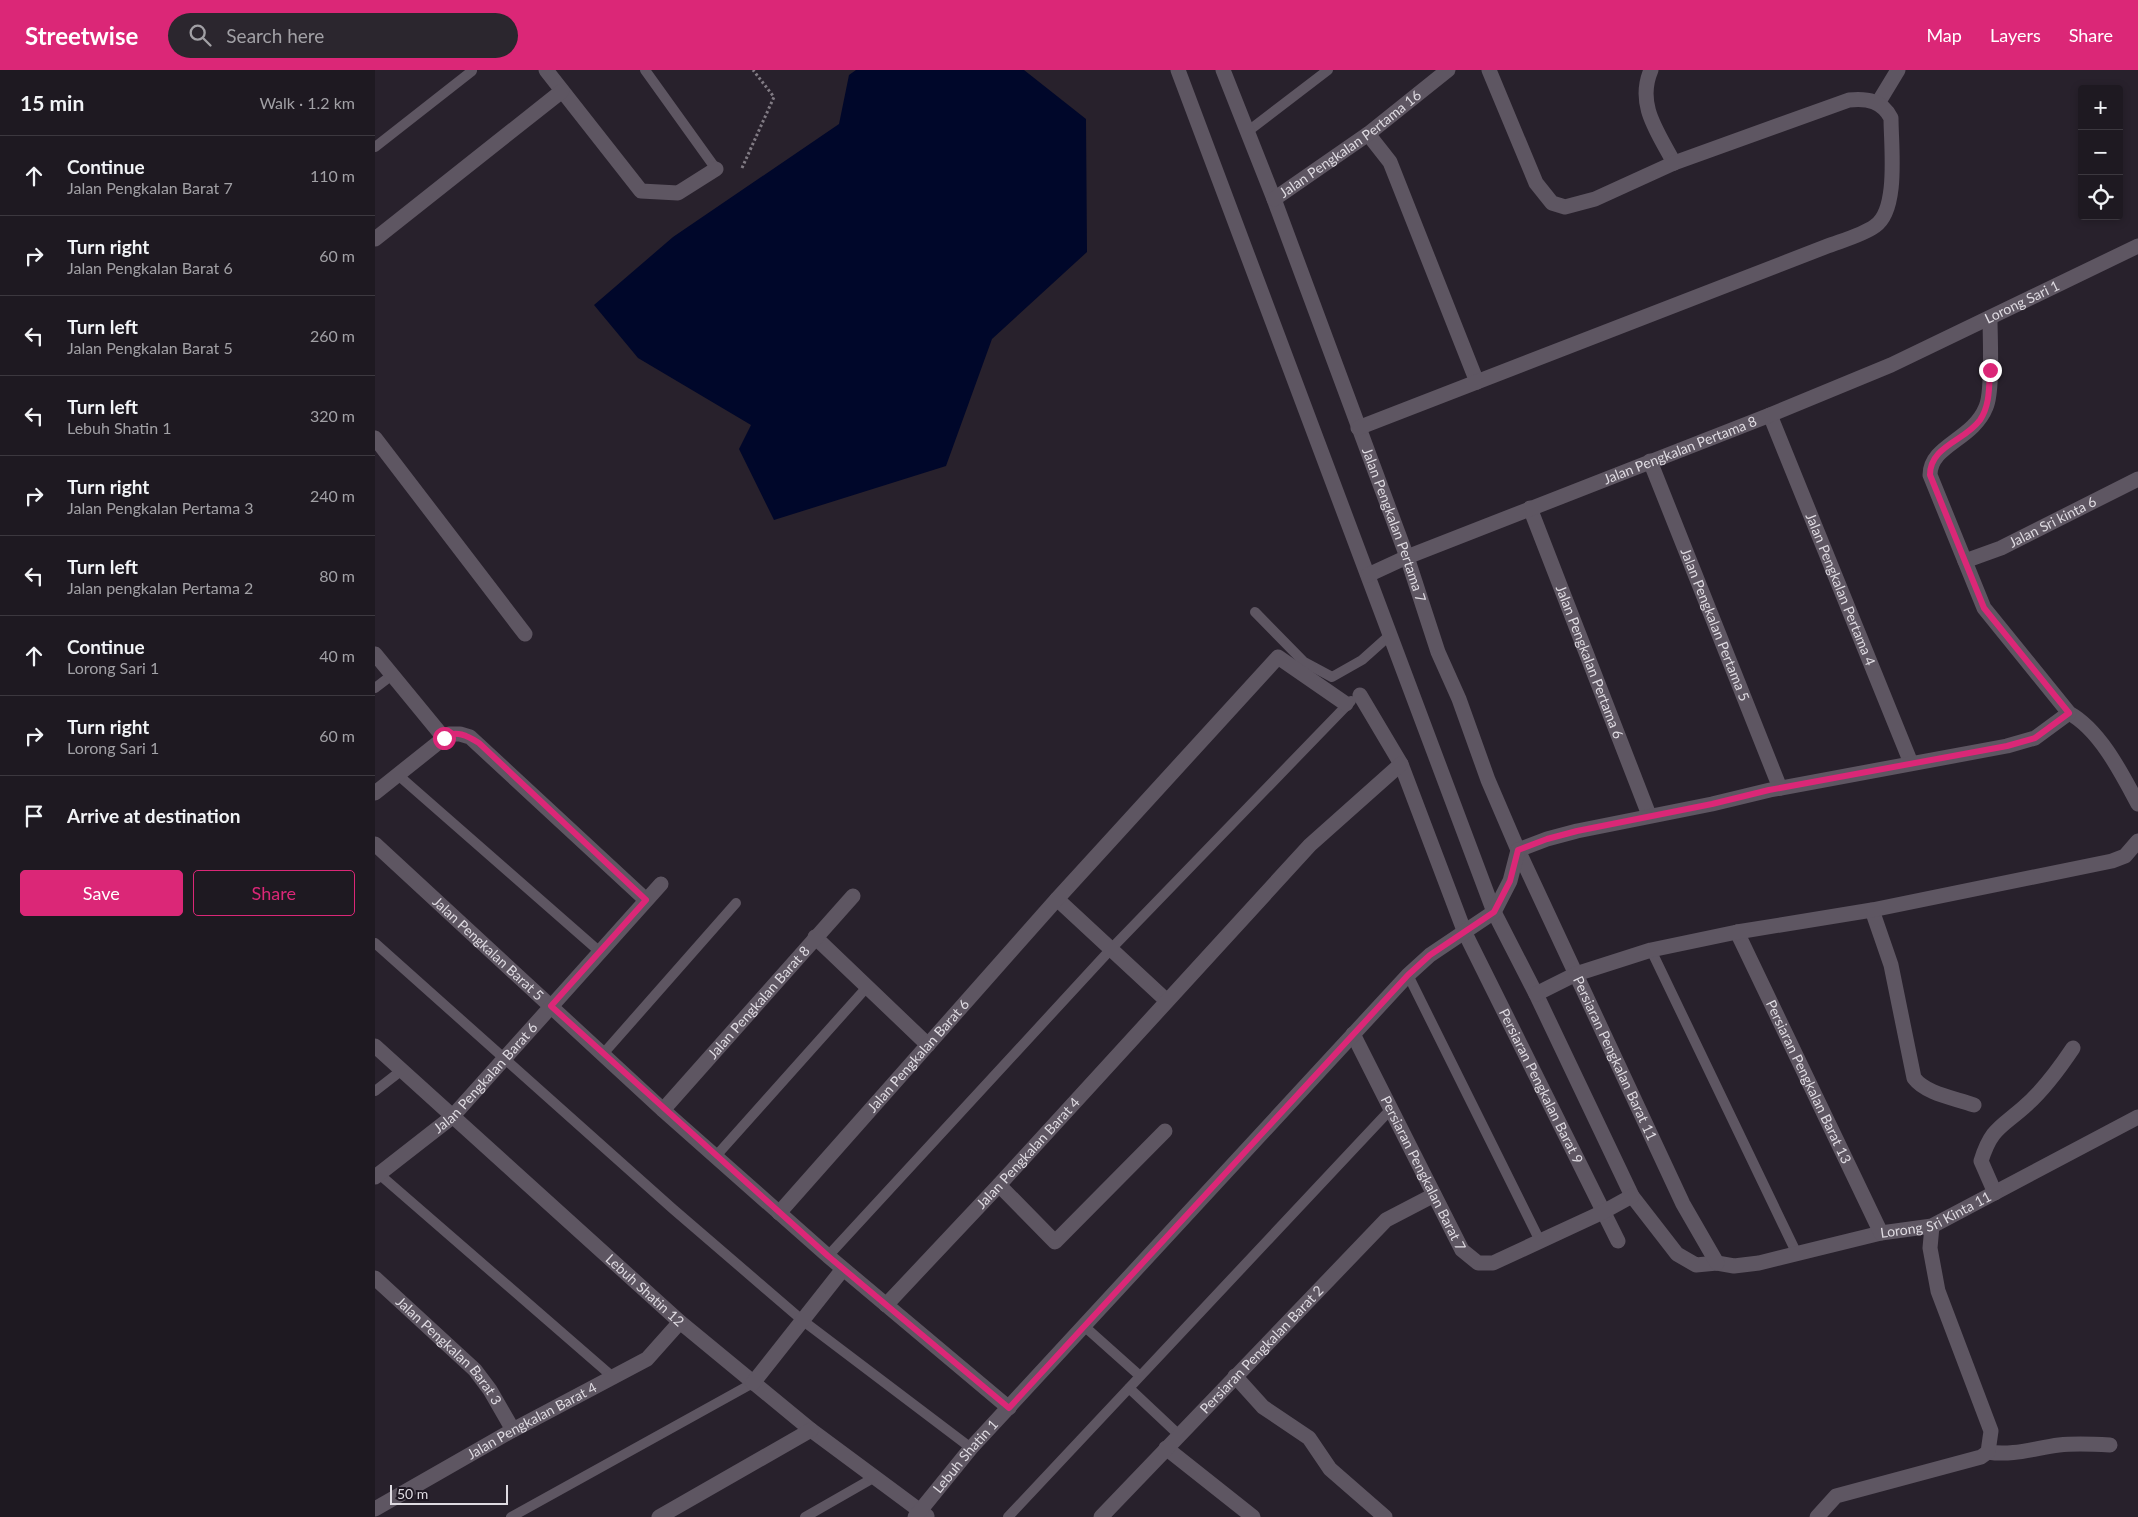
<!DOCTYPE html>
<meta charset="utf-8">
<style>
:root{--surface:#1e1921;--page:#2b262e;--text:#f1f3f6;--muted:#a1a0a5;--line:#3c383f;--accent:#db2777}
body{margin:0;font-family:Lato,sans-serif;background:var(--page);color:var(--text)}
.controls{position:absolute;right:15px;top:15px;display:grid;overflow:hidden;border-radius:5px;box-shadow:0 2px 8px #0003}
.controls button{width:45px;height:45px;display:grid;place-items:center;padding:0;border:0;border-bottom:1px solid var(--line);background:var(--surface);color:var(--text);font:25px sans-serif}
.scale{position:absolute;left:15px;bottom:12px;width:118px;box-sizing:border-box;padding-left:5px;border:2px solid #dfdbe2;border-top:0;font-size:14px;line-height:18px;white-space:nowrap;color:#dfdbe2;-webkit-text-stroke:4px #1e1722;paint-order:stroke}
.stop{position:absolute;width:15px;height:15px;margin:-11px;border:4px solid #db2777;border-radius:50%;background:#fff}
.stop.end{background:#db2777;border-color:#fff;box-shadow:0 1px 5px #0008}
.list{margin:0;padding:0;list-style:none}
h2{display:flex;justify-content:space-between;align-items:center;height:65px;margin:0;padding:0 20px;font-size:21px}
h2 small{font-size:16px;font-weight:400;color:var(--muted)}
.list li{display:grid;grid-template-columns:32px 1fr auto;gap:15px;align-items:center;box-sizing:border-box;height:80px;padding:0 20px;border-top:1px solid var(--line)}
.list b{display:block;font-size:19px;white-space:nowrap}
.list p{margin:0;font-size:16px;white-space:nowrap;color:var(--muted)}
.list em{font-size:16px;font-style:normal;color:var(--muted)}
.actions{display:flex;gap:10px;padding:15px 20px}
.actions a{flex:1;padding:11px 0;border:1px solid var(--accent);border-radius:5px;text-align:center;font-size:18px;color:var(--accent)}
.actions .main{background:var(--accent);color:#fff}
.icon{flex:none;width:28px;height:28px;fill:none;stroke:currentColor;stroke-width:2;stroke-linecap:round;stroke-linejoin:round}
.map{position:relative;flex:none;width:1763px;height:1447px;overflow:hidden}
header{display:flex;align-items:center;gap:30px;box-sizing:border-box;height:70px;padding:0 25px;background:var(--accent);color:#fff}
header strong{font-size:24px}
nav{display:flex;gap:28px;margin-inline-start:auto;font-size:18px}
.search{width:350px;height:45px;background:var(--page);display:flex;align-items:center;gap:12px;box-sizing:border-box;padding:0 18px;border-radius:28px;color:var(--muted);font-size:19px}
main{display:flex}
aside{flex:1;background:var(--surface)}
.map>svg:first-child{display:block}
</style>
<header>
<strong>Streetwise</strong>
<div class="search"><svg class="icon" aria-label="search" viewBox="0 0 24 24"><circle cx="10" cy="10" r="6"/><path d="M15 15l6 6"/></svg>Search here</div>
<nav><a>Map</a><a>Layers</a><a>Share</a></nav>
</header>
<main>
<aside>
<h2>15 min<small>Walk · 1.2 km</small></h2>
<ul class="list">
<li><svg class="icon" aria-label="ahead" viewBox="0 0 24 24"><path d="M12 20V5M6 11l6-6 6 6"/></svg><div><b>Continue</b><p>Jalan Pengkalan Barat 7</p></div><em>110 m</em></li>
<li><svg class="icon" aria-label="right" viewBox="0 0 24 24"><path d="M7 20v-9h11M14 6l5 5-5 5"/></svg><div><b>Turn right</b><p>Jalan Pengkalan Barat 6</p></div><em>60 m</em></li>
<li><svg class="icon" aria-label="left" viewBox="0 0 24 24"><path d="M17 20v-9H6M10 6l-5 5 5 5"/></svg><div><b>Turn left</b><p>Jalan Pengkalan Barat 5</p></div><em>260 m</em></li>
<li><svg class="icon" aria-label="left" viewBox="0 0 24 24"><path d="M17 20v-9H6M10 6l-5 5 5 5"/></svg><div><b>Turn left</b><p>Lebuh Shatin 1</p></div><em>320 m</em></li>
<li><svg class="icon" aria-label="right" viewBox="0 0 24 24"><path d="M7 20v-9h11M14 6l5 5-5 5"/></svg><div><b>Turn right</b><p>Jalan Pengkalan Pertama 3</p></div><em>240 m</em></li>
<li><svg class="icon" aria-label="left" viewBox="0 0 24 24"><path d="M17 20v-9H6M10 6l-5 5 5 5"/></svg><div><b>Turn left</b><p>Jalan pengkalan Pertama 2</p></div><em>80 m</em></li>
<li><svg class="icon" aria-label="ahead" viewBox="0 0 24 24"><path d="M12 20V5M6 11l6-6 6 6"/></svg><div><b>Continue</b><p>Lorong Sari 1</p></div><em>40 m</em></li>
<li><svg class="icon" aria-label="right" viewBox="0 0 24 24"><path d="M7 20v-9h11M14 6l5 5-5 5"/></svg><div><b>Turn right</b><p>Lorong Sari 1</p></div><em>60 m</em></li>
<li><svg class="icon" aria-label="arrive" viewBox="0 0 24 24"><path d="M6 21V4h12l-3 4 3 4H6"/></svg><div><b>Arrive at destination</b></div></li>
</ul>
<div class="actions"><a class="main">Save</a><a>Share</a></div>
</aside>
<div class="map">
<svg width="1763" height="1447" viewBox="0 0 1763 1447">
<rect width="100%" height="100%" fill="#28212c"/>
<path fill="#00072a" d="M 481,0 L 649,0 L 711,49 L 712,182 L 617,269 L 571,396 L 399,450 L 364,379 L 376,355 L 263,288 L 219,235 L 298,167 L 464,54 L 474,5 Z"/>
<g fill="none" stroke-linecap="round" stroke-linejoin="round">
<path stroke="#817b84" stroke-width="3" stroke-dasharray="2.5 2.5" stroke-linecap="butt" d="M 367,98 L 399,27 L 378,0"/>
<path stroke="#5e5662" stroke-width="10" d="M 270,0 L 341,99
M 872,62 L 953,0
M 0,77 L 97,1
M 880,542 L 929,592 L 957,607 L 987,590 L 1015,565
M 0,618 L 17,605
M 23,705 L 225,882
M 0,873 L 298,1139 L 427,1250 L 596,1378
M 1276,880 L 1422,1184
M 1033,905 L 1165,1171
M 228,984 L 361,833
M 0,1021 L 27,1000
M 341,1086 L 492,917
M 4,1104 L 239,1308
M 453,1186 L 736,879 L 976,631
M 709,1256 L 765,1306
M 754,1318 L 804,1365
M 136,1447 L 378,1313
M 430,1447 L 500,1407
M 633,1447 L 1016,1039"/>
<g stroke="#5e5662" stroke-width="15">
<path d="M 171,0 L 266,121 L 303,123 L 341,99"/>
<path id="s1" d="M 803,0 L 1119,842 L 1161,924 L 1257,1126 L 1302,1184 L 1321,1195 L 1342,1193 L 1359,1196 L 1384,1193 L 1506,1163 L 1557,1156 L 1763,1047"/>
<path id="s2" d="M 848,0 L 899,129 L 1032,487 L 1063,582 L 1084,629 L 1113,710 L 1143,780 L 1308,1134 L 1342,1193"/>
<path d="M 1276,0 C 1261,35 1283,62 1299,93"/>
<path d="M 1503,33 L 1523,0"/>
<path d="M 993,64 L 1015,92 L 1102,312"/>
<path id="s3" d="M 899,129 L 993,64 L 1073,0"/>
<path d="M 0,169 L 187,21"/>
<path d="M 1615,248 C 1615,268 1618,321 1611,337 C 1598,370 1555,375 1555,405 L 1609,538 L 1694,643 C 1725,660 1747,704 1763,734"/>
<path id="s4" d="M 1395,345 L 1536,693"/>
<path d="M 983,358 L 1450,177 C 1465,171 1486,166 1500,156 C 1524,140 1516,76 1516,48 C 1507,31 1493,28 1474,30 L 1299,93 L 1220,129 L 1190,137 L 1177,133 L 1161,113 L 1114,0"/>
<path d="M 0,368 L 150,564"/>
<path id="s5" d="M 1275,391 L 1405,718"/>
<path id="s6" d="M 1155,438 L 1274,745"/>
<path id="s7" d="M 1590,491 L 1626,478 L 1763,409"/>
<path id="s8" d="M 993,505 L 1032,487 L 1395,345 L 1516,295 L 1763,176"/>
<path d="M 0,584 L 69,668"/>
<path id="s9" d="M 985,625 L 1026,694 L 1090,863 L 1243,1171"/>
<path d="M 0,723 L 74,664 L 85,664 L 95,667 L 271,830"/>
<path id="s10" d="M 0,774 L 288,1040 L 453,1186 L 634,1338"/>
<path d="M 1143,780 L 1172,769 L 1202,761 L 1337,734 L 1395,720 L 1632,676 L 1660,668 L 1694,643"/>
<path d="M 682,829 L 792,931"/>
<path d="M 1497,840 L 1516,895 L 1539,1008 C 1551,1024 1580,1028 1599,1035"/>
<path id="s11" d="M 1362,862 L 1506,1163"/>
<path d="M 440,867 L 553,975"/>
<path d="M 1161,924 L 1201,904 L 1276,880 L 1362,862 L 1497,840 L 1737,791 L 1750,786 L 1763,771"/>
<path id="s12" d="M 978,964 L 1087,1180 L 1103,1193 L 1118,1193 L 1228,1142 L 1257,1126"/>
<path id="s13" d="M 0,976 L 305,1252 L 436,1360 L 552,1446"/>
<path id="s14" d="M 288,1040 L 478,826"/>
<path id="s15" d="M 0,1107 L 77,1047 L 286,814"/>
<path d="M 624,1115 L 680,1172 L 790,1061"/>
<path d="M 1620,1123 L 1606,1091 C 1616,1059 1625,1058 1648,1038 C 1668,1021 1684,999 1698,978"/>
<path id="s16" d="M 404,1143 L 682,829 L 903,587 L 971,634"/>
<path id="s17" d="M 0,1208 L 100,1300 L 115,1320 L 138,1360"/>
<path id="s18" d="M 511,1235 L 624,1115 L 935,775 L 1026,694"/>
<path d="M 860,1306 L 888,1337 L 934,1368 L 955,1399 L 1010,1447"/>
<path d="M 378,1313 L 468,1199"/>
<path d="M 791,1378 L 878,1447"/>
<path d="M 1613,1382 C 1638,1386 1660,1378 1684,1375 C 1701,1373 1718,1374 1735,1375"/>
<path id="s19" d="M 0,1439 L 138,1360 L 272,1289 L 305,1252"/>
<path d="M 284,1447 L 436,1360"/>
<path id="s20" d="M 540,1447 L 596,1378 L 1033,905 L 1055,885 L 1119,842 L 1135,811 L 1143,780"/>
<path id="s21" d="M 726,1447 L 1011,1150 L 1059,1125"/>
<path d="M 1442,1447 L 1461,1426 L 1606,1387 L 1613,1382 L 1616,1361 L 1563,1221 L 1555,1178 L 1557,1156"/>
</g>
</g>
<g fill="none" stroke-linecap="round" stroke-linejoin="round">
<path stroke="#db2777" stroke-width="6" d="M 69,668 C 80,659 93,666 104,673 L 271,830 L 176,936 L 453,1186 L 634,1338 L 1033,905 L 1055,885 L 1119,842 L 1135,811 L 1143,780 L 1172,769 L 1202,761 L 1337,734 L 1394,720 L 1632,676 L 1660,668 L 1694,643 L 1609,538 L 1555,405 C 1555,376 1590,371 1605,350 C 1615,335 1614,317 1615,300"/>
</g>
<g text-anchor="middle" stroke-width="5" stroke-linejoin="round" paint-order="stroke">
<g font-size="14" fill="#dfdbe2" stroke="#1e1722">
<text dy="5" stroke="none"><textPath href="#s3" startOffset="94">Jalan Pengkalan Pertama 16</textPath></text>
<text dy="5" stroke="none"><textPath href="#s8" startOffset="709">Lorong Sari 1</textPath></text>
<text dy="5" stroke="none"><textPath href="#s8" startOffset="336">Jalan Pengkalan Pertama 8</textPath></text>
<text dy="5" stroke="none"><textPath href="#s7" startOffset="96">Jalan Sri kinta 6</textPath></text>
<text dy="5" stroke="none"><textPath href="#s2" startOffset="486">Jalan Pengkalan Pertama 7</textPath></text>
<text dy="5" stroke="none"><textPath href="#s4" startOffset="188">Jalan Pengkalan Pertama 4</textPath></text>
<text dy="5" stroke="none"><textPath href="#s5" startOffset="176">Jalan Pengkalan Pertama 5</textPath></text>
<text dy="5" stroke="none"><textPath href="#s6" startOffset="165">Jalan Pengkalan Pertama 6</textPath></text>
<text dy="5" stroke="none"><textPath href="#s10" startOffset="154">Jalan Pengkalan Barat 5</textPath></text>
<text dy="5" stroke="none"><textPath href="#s14" startOffset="144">Jalan Pengkalan Barat 8</textPath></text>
<text dy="5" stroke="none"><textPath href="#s16" startOffset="210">Jalan Pengkalan Barat 6</textPath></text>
<text dy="5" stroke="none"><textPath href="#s2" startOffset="1064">Persiaran Pengkalan Barat 11</textPath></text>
<text dy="5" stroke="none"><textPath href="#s15" startOffset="149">Jalan Pengkalan Barat 6</textPath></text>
<text dy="5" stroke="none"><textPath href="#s11" startOffset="166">Persiaran Pengkalan Barat 13</textPath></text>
<text dy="5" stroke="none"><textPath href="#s9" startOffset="432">Persiaran Pengkalan Barat 9</textPath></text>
<text dy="5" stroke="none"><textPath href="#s18" startOffset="208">Jalan Pengkalan Barat 4</textPath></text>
<text dy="5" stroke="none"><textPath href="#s12" startOffset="156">Persiaran Pengkalan Barat 7</textPath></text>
<text dy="5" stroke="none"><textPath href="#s1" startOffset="1558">Lorong Sri Kinta 11</textPath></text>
<text dy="5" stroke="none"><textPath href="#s13" startOffset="364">Lebuh Shatin 12</textPath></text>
<text dy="5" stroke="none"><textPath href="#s21" startOffset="232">Persiaran Pengkalan Barat 2</textPath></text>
<text dy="5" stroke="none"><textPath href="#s17" startOffset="104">Jalan Pengkalan Barat 3</textPath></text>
<text dy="5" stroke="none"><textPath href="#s19" startOffset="180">Jalan Pengkalan Barat 4</textPath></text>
<text dy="5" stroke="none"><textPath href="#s20" startOffset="79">Lebuh Shatin 1</textPath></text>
</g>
</g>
</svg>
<div class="controls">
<button>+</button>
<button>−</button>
<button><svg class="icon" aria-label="locate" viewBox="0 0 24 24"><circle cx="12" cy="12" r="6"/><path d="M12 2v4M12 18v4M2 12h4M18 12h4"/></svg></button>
</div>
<div class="scale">50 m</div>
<div class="stop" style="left:69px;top:668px"></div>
<div class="stop end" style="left:1615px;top:300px"></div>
</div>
</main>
